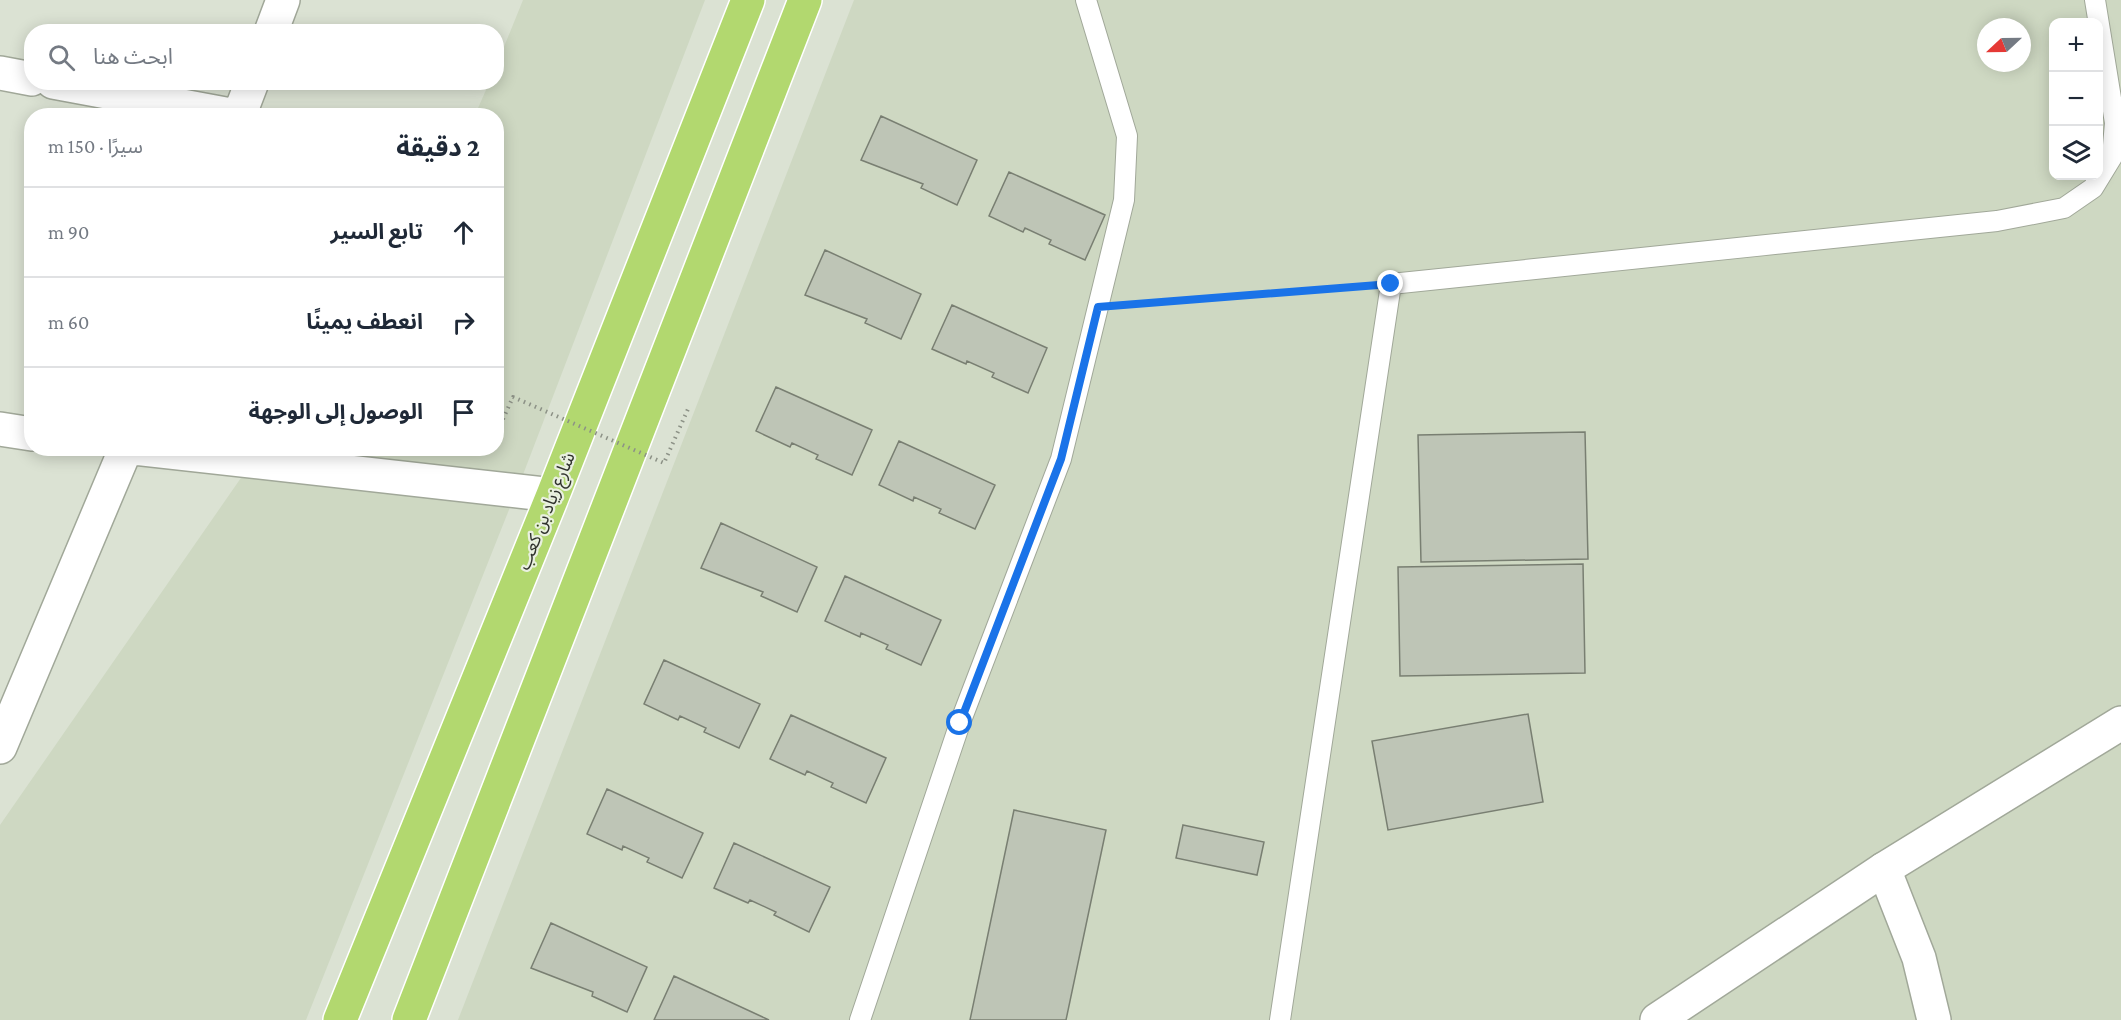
<!DOCTYPE html>
<html lang="ar">
<meta charset="utf-8">
<style>
:root{--surface:#fff;--page:#f6f6f7;--text:#1f2937;--muted:#747a83;--line:#e0e1e3}
body{margin:0;font-family:"Crimson Pro","Noto Sans Arabic",serif;background:var(--page);color:var(--text);direction:rtl}
.controls{position:absolute;right:18px;top:18px;display:grid;overflow:hidden;border-radius:12px;box-shadow:0 3px 15px #0003}
.controls button{width:54px;height:54px;display:grid;place-items:center;padding:0;border:0;border-bottom:2px solid var(--line);background:var(--surface);color:var(--text);font:30px sans-serif}
.compass{position:absolute;left:1977px;top:18px;width:54px;height:54px;border-radius:50%;background:var(--surface);box-shadow:0 3px 15px #0003;rotate:248deg}
.stop{position:absolute;width:18px;height:18px;margin:-14px;border:4px solid #1a73e8;border-radius:50%;background:#fff}
.stop.end{background:#1a73e8;border-color:#fff;box-shadow:0 2px 6px #0008}
.list{margin:0;padding:0;list-style:none}
h2{display:flex;justify-content:space-between;align-items:center;height:78px;margin:0;padding:0 24px;font-size:26px}
h2 small{font-size:20px;font-weight:400;color:var(--muted)}
.list li{display:grid;grid-template-columns:39px 1fr auto;gap:18px;align-items:center;box-sizing:border-box;height:90px;padding:0 24px;border-top:2px solid var(--line)}
.list b{display:block;font-size:22px;white-space:nowrap}
.list em{font-size:20px;font-style:normal;color:var(--muted)}
.icon{flex:none;width:33px;height:33px;fill:none;stroke:currentColor;stroke-width:2;stroke-linecap:round;stroke-linejoin:round}
.map{position:relative;flex:none;width:2121px;height:1020px;overflow:hidden;direction:ltr}
.search{position:absolute;background:var(--surface);box-shadow:0 3px 15px #0003;left:24px;top:24px;width:480px;height:66px;display:flex;align-items:center;gap:15px;box-sizing:border-box;padding:0 21px;border-radius:24px;color:var(--muted);font-size:22px}
.panel{position:absolute;background:var(--surface);box-shadow:0 3px 15px #0003;left:24px;top:108px;width:480px;height:348px;border-radius:24px;direction:rtl}
.map>svg:first-child{display:block}
</style>
<div class="map">
<svg width="2121" height="1020" viewBox="0 0 2121 1020">
<rect width="100%" height="100%" fill="#dbe2d3"/>
<path fill="#ced8c2" fill-rule="evenodd" d="M 523,0 L 705,0 L 524,472 L 306,1020 L 0,1020 L 0,825 L 261,449 L 496,448 L 496,116 L 475,115 L 489,83 L 496,82 L 497,64 Z
M 854,0 L 2121,0 L 2121,1020 L 458,1020 ZM 2054,22 L 2098,22 L 2098,176 L 2054,176 ZM 1986,27 L 2022,27 L 2022,63 L 1986,63 Z"/>
<path fill="#bec5b6" stroke="#797f72" stroke-width="1.5" d="M 881,116 L 977,160 L 957,205 L 921,188 L 923,184 L 861,160 Z
M 1009,172 L 1105,215 L 1085,260 L 1049,244 L 1051,240 L 1025,228 L 1023,232 L 989,216 Z
M 825,250 L 921,294 L 901,339 L 865,323 L 867,319 L 805,295 Z
M 952,305 L 1047,348 L 1028,393 L 992,377 L 994,373 L 967,361 L 966,364 L 932,349 Z
M 776,387 L 872,430 L 852,475 L 816,459 L 818,455 L 792,443 L 790,447 L 756,431 Z
M 1585,432 L 1588,559 L 1421,562 L 1418,435 Z
M 899,441 L 995,485 L 975,529 L 939,513 L 941,509 L 914,497 L 913,501 L 879,485 Z
M 721,523 L 817,567 L 797,612 L 761,596 L 763,592 L 701,568 Z
M 1583,564 L 1585,673 L 1400,676 L 1398,567 Z
M 845,576 L 941,620 L 921,665 L 886,649 L 888,645 L 861,633 L 860,637 L 825,621 Z
M 664,660 L 760,704 L 739,748 L 704,732 L 706,728 L 680,716 L 678,720 L 644,704 Z
M 1528,714 L 1543,802 L 1388,830 L 1372,741 Z
M 791,715 L 886,758 L 866,803 L 831,787 L 833,783 L 807,771 L 805,775 L 770,759 Z
M 607,789 L 703,833 L 682,878 L 647,862 L 649,858 L 623,846 L 622,850 L 587,834 Z
M 1014,810 L 1106,830 L 1066,1020 L 970,1020 Z
M 1183,825 L 1264,842 L 1257,875 L 1176,858 Z
M 734,843 L 830,887 L 809,932 L 774,915 L 776,912 L 750,900 L 748,903 L 714,888 Z
M 551,923 L 647,967 L 627,1012 L 592,996 L 593,992 L 531,968 Z
M 674,976 L 769,1020 L 654,1020 Z"/>
<g fill="none" stroke-linecap="round" stroke-linejoin="round">
<defs>
<path id="service" d="M 860,1020 L 960,723 L 1061,459 L 1124,200 L 1127,136 L 1086,0
M 1280,1020 L 1391,284 L 1997,221 L 2064,208 L 2093,188 L 2112,157 L 2115,123 L 2095,0"/>
<path id="minor" d="M 271,32 L 283,0
M 0,73 L 32,79
M 53,82 L 236,116
M 239,116 L 252,82
M 0,429 L 32,434
M 134,448 L 553,495
M 0,747 L 126,448
M 1884,869 L 1919,958 L 1934,1020"/>
<path id="tertiary" d="M 1657,1020 L 1884,869 L 2121,723"/>
<path id="trunk" d="M 340,1020 L 553,495 L 748,0
M 409,1020 L 805,0"/>
</defs>
<use href="#service" stroke="#a1a899" stroke-width="22"/>
<use href="#minor" stroke="#a1a899" stroke-width="36"/>
<use href="#tertiary" stroke="#a1a899" stroke-width="36"/>
<use href="#trunk" stroke="#fff" stroke-width="36"/>
<path stroke="#8c9186" stroke-width="4" stroke-dasharray="1.5 4.5" stroke-linecap="butt" d="M 1125,305 L 1366,286"/>
<use href="#service" stroke="#fff" stroke-width="20"/>
<use href="#minor" stroke="#fff" stroke-width="33"/>
<use href="#tertiary" stroke="#fff" stroke-width="33"/>
<use href="#trunk" stroke="#b2d86f" stroke-width="33"/>
<path stroke="#8c9186" stroke-width="4" stroke-dasharray="1.5 4.5" stroke-linecap="butt" d="M 498,430 L 513,397 L 664,463 L 688,409"/>
</g>
<g fill="none" stroke-linecap="round" stroke-linejoin="round">
<path stroke="#1a73e8" stroke-width="8" d="M 960,723 L 1061,459 L 1098,307 L 1391,284"/>
</g>
<g text-anchor="middle" stroke-width="4.5" stroke-linejoin="round" paint-order="stroke">
<g font-size="18" fill="#30332d" stroke="#e9f0e0">
<text transform="translate(546 511) rotate(-68)" y="6">شارع زياد بن كعب</text>
</g>
</g>
</svg>
<div class="controls">
<button>+</button>
<button>−</button>
<button><svg class="icon" aria-label="layers" viewBox="0 0 24 24"><path d="M12 4l9 5-9 5-9-5zM3 14l9 5 9-5"/></svg></button>
</div>
<svg class="compass" viewBox="-18 -18 36 36"><path d="M0-13l5 13h-10z" fill="#e53935"/><path d="M0 13l5-13h-10z" fill="#747a83"/></svg>
<div class="stop" style="left:960px;top:723px"></div>
<div class="stop end" style="left:1391px;top:284px"></div>
<div class="search"><svg class="icon" aria-label="search" viewBox="0 0 24 24"><circle cx="10" cy="10" r="6"/><path d="M15 15l6 6"/></svg>ابحث هنا</div>
<section class="panel">
<h2>2 دقيقة<small>سيرًا · 150 m</small></h2>
<ul class="list">
<li><svg class="icon" aria-label="ahead" viewBox="0 0 24 24"><path d="M12 20V5M6 11l6-6 6 6"/></svg><div><b>تابع السير</b></div><em>90 m</em></li>
<li><svg class="icon" aria-label="right" viewBox="0 0 24 24"><path d="M7 20v-9h11M14 6l5 5-5 5"/></svg><div><b>انعطف يمينًا</b></div><em>60 m</em></li>
<li><svg class="icon" aria-label="arrive" viewBox="0 0 24 24"><path d="M6 21V4h12l-3 4 3 4H6"/></svg><div><b>الوصول إلى الوجهة</b></div></li>
</ul>
</section>
</div>
